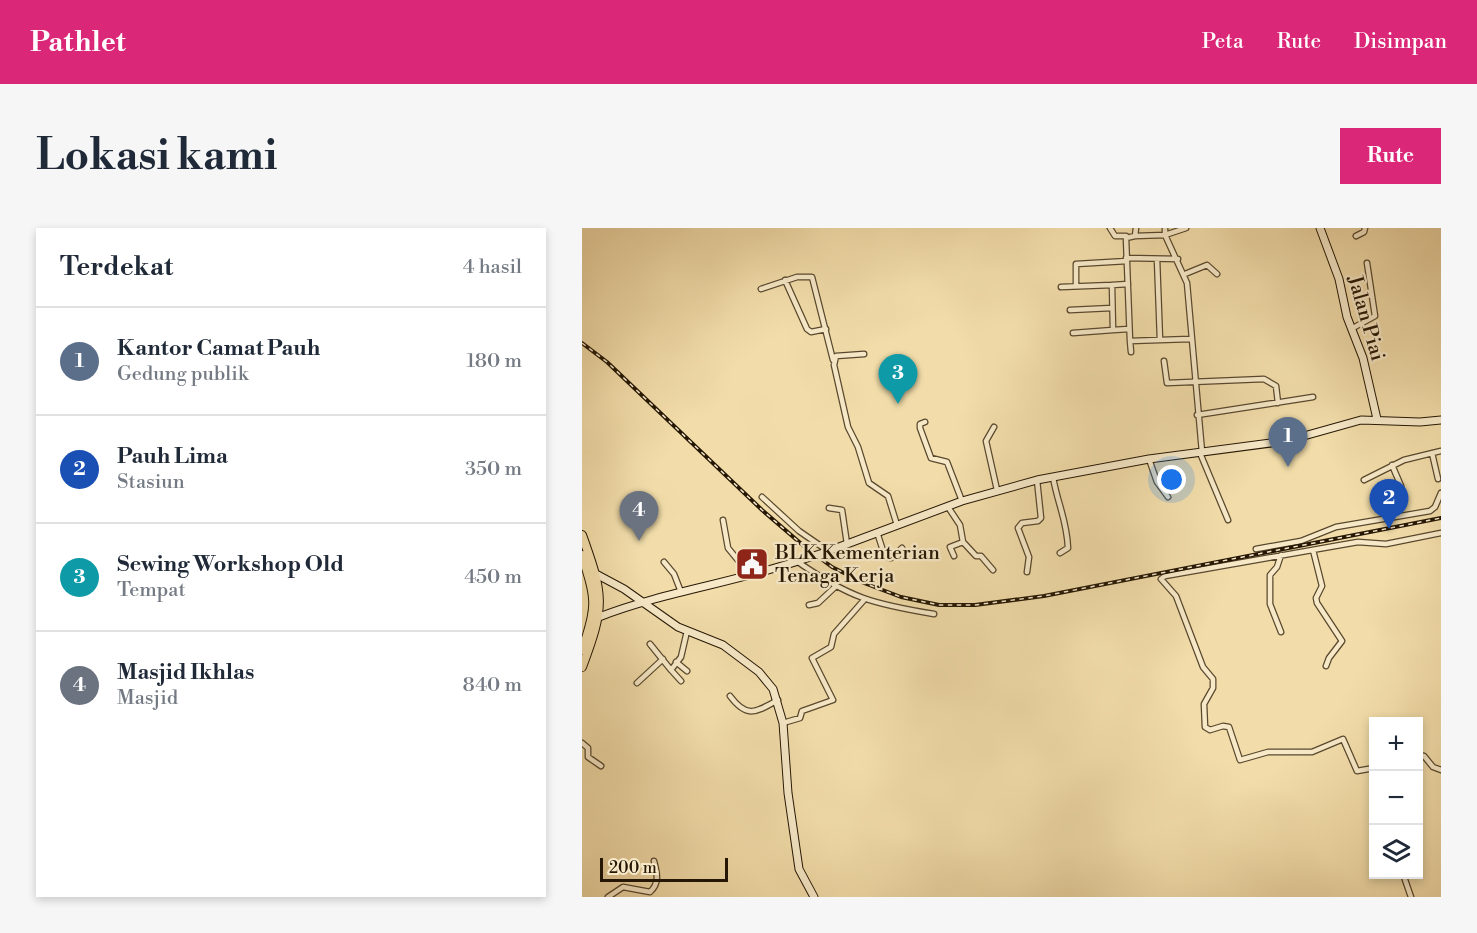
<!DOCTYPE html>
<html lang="id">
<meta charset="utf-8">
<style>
:root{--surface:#fff;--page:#f6f6f7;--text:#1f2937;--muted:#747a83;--line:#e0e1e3;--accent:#db2777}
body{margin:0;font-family:"Libre Bodoni",serif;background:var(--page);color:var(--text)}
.controls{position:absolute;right:18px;bottom:18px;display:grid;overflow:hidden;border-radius:0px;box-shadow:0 3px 9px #0003}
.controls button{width:54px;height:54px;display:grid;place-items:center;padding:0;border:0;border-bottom:2px solid var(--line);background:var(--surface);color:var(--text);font:30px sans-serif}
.scale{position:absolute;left:18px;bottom:15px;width:128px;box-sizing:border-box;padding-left:6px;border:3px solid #251704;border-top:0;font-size:16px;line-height:21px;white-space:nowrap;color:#251704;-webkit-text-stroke:4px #f7e9c8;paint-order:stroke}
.you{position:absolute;left:590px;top:252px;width:21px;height:21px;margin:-15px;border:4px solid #fff;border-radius:50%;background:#1a73e8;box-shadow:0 0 0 9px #1a73e833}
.badge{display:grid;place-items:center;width:39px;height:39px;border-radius:50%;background:var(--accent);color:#fff;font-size:20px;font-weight:700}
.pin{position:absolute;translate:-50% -50px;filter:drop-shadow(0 2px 3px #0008)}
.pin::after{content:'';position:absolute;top:32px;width:21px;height:18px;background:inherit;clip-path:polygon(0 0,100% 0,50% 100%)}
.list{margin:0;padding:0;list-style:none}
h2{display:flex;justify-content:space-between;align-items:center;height:78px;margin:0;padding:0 24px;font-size:26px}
h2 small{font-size:20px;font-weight:400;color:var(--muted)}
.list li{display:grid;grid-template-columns:39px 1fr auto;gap:18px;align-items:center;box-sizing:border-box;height:108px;padding:0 24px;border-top:2px solid var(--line)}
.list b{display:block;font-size:22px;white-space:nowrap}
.list p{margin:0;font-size:20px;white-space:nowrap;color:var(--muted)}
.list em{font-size:20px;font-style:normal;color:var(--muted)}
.icon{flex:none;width:33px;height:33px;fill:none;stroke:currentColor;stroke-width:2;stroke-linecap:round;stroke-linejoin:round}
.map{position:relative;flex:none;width:859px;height:669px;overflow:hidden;border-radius:0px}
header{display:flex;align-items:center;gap:36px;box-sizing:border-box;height:84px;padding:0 30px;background:var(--accent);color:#fff}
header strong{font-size:28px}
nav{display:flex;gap:33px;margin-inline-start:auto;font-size:21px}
.intro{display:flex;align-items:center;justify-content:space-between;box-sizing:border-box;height:144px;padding:0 36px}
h1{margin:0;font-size:42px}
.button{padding:15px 27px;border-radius:0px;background:var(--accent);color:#fff;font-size:21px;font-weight:700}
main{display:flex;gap:36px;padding:0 36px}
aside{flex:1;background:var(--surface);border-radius:0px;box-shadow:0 3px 9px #0003}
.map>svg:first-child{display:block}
</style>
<header>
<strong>Pathlet</strong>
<nav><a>Peta</a><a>Rute</a><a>Disimpan</a></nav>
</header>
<div class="intro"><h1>Lokasi kami</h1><a class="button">Rute</a></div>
<main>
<aside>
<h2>Terdekat<small>4 hasil</small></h2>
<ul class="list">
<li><span class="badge" style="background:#5c6f8a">1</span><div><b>Kantor Camat Pauh</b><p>Gedung publik</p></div><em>180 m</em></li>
<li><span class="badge" style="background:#1a4fb4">2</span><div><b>Pauh Lima</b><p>Stasiun</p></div><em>350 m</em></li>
<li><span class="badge" style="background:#0f9aa8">3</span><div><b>Sewing Workshop Old</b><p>Tempat</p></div><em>450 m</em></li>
<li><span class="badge" style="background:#6b7280">4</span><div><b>Masjid Ikhlas</b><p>Masjid</p></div><em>840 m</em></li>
</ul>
</aside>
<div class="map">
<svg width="859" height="669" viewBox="0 0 859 669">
<rect width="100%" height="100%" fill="#f2ddaa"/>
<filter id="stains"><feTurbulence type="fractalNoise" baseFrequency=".00333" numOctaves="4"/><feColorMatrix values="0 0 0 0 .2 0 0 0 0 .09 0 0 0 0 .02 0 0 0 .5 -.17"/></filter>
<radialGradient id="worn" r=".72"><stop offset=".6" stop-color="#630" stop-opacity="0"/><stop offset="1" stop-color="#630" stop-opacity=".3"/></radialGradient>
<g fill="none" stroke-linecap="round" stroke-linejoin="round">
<defs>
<path id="street" d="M 528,0 L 533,8 L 544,8
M 583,0 L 583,7 L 605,55 L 620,224
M 553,8 L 583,7 L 604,0
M 774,8 L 782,4 L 783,0
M 544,30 L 596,31
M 575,31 L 578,112
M 603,46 L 625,37 L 635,46
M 203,52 L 225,101 L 229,104 L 244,101
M 494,58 L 494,36 L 545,33
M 479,59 L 530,57
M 179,61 L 215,49 L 230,49 L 251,132
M 488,82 L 530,80
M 769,101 L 793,88 L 785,35
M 531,102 L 547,101
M 491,105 L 531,102 L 530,57 L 546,56
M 548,113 L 544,10 L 553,8 L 554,0
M 549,124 L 548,113 L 608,111
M 282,126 L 254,128 L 252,137 L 266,199 L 276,219 L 287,255 L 306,268 L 315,297
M 582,133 L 585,155 L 682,151 L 694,158 L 696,175
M 615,187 L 731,169
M 343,194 L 338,196 L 338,200 L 349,230 L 365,234 L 380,273
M 412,199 L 404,213 L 415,262
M 618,225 L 646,292
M 850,225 L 856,251
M 567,231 L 575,254 L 586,269
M 810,237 L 819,258
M 471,249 C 475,274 485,292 486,320 L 478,325
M 782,252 L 822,232 L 859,223
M 180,269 L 217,303 L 246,323
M 366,279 L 378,297 L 381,314 L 394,328 L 399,328 L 411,342
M 247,280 L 260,282 L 265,316
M 141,292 L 146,320 L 169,348
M 295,304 L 303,329 L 309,330 L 320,320
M 674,321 L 719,313 L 754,299 L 848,283 L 853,279 L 859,265
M 731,322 L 740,358 L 734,370 L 735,375 L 760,413 L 747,430 L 744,438
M 699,327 L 695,339 L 688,347 L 688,376 L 699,404
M 372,328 L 368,319 L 381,314
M 82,334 L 92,346 L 99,364
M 216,334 C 268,370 291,376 352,386
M 445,344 L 447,329 L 436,300 L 440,295 L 456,293 L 459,290 L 455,252
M 227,377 L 236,375 L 253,359
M 68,416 L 89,442 L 99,429 L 105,403
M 94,434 L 105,443
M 89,442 L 99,453
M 55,455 L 81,431
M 148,468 C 165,491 174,484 196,472
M 201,495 L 218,490 L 220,483 L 251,472 L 230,430 L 249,419 L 252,406 L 282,372
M 0,515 L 6,520 L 6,529 L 19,538
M 836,527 L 842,528 L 851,539 L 859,542
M 792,540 L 775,543 L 761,511 L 730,524 L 686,524 L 658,532 L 647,499 L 641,498 L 628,502 L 623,499 L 622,476 L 631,460 L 631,451 L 621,439 L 594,368 L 579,351 L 583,348 L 753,318 L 776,314 L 804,316 L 859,305
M 821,646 L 829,669
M 26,669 L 41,659 L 68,664 C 78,655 75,645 72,633"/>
<path id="secondary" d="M 738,0 L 757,51 L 765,89 L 781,130 L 795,191
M 241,325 L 380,273 L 455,252 L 567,231 L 704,213 L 779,192 L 838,194 L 859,192
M 14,346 L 42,361 L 96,399 L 141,417 L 177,444 L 191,461 L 201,495 L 206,565 L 217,641 L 232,669
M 17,389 C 84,363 157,354 225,330"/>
<path id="highway" d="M 0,307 C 22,368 23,378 0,439
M 0,327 C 14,371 16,378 0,422"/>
</defs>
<use href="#street" stroke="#58482e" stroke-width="7"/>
<use href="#secondary" stroke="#251704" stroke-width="9"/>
<use href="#highway" stroke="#251704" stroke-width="10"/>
<use href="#street" stroke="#f7e9c8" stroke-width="4.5"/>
<use href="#secondary" stroke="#f7e9c8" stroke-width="7"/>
<use href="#highway" stroke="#f2ddaa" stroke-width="8"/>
<defs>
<path id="rail" d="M 0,115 L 25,134 L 180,282 L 223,319 L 250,339 L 282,355 L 319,369 L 357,377 L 393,377 L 462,368 L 859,290"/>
</defs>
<use href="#rail" stroke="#251704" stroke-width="4"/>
<use href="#rail" stroke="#f7e9c8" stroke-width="1.5" stroke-dasharray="4.5" stroke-linecap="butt"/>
<defs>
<path id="secondary-bridge" d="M 225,330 L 241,325"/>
</defs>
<use href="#secondary-bridge" stroke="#251704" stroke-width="9" stroke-linecap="butt"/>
<use href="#secondary-bridge" stroke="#f7e9c8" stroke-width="7"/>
</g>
<defs>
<symbol id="civic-square" viewBox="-11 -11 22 22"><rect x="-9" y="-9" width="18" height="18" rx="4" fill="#8f2418" stroke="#f7e9c8"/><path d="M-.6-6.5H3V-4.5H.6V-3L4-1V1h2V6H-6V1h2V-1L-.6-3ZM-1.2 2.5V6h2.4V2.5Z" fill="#fff"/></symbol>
</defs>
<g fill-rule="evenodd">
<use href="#civic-square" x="151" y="317" width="38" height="38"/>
</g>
<g text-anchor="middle" stroke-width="4.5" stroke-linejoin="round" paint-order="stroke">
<g font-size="20" fill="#251704" stroke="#f7e9c8">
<text transform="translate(785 90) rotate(74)" y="7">Jalan Piai</text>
</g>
<g font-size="20" fill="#251704" stroke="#f7e9c8" text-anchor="start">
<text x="193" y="331">BLK Kementerian<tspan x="193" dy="23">Tenaga Kerja</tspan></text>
</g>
</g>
<rect width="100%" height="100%" filter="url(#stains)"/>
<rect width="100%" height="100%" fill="url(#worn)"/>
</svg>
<div class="controls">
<button>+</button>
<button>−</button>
<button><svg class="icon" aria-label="layers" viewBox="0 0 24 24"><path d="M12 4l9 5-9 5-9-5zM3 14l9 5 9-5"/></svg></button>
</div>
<div class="scale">200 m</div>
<div class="you"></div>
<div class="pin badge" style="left:706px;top:239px;background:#5c6f8a">1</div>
<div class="pin badge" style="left:807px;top:301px;background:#1a4fb4">2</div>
<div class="pin badge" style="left:316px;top:176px;background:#0f9aa8">3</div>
<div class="pin badge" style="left:57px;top:313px;background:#6b7280">4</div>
</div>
</main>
